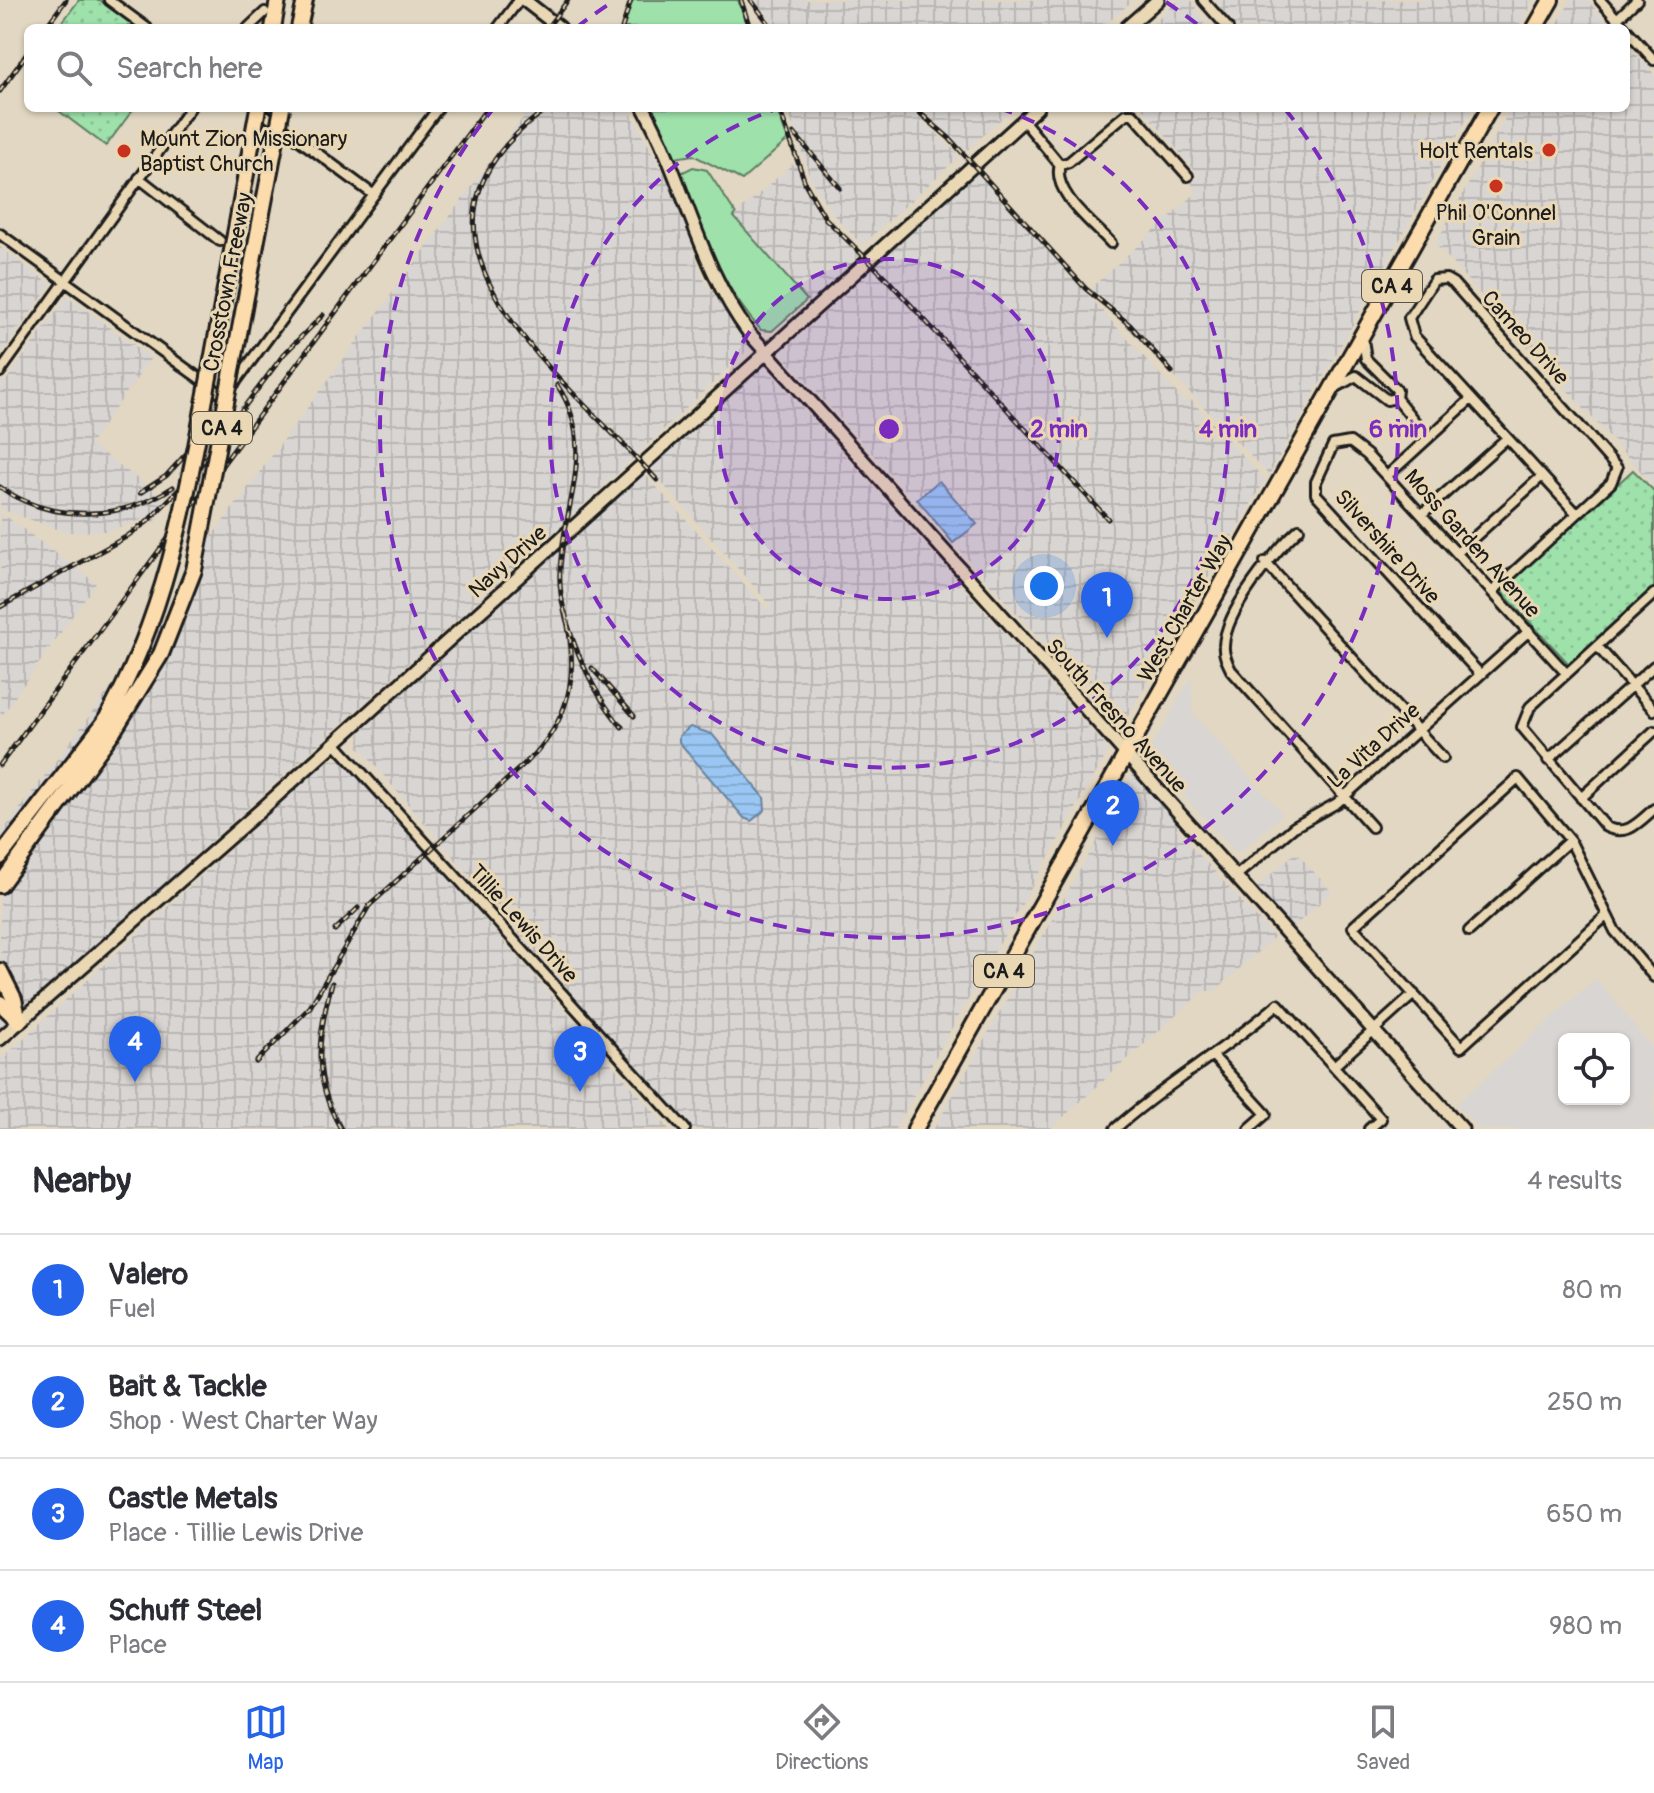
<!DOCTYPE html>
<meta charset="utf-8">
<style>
:root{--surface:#fff;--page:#f2f2f3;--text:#2b2b33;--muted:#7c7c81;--line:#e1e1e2;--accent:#2563eb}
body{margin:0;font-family:Pangolin,sans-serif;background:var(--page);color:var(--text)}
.controls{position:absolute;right:24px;bottom:24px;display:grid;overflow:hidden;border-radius:12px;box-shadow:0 2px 6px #0004}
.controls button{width:72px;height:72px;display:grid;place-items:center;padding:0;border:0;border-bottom:2px solid var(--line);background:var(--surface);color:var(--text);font:40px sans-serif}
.you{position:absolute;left:1044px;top:586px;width:28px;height:28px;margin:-20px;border:6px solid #fff;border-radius:50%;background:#1a73e8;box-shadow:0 0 0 12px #1a73e833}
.badge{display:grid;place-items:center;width:52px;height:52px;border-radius:50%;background:var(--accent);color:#fff;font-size:26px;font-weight:700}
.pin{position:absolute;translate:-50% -66px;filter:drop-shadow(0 2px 4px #0008)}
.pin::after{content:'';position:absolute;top:42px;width:28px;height:24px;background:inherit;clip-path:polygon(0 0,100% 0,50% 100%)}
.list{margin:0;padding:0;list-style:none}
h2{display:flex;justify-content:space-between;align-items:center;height:104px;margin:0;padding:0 32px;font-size:34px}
h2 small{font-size:26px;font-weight:400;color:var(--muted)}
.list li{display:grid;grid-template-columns:52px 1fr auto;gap:24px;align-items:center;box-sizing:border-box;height:112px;padding:0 32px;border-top:2px solid var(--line)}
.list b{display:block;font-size:30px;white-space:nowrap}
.list p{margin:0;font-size:26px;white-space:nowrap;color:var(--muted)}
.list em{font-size:26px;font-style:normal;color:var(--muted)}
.icon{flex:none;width:44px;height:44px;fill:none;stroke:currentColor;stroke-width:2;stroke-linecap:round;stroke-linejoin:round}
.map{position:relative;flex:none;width:1654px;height:1129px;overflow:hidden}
.search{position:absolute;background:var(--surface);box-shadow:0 2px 6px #0004;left:24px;right:24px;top:24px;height:88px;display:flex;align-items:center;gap:20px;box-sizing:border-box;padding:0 28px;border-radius:12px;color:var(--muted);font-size:30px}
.sheet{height:552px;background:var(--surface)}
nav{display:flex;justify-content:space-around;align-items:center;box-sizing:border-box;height:112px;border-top:2px solid var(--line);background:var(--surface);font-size:22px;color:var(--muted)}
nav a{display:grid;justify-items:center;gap:4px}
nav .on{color:var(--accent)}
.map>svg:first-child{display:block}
</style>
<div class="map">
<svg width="1654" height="1129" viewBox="0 0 1654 1129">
<defs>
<pattern id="industrial-grid" width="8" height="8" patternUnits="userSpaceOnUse" patternTransform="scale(2)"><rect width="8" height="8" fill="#d9d5d2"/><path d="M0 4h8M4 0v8" fill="none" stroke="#bab6b4"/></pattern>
<pattern id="park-dots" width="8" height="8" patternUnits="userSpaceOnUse" patternTransform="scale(2)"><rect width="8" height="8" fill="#9fe1ab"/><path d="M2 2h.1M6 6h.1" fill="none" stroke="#88c093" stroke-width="1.8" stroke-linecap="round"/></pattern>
<pattern id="water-rules" width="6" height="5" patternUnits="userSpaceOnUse" patternTransform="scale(2)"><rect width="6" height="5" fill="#99c6f3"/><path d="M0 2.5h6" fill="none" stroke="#83aad0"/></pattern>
</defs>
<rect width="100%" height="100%" fill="#e2d7c2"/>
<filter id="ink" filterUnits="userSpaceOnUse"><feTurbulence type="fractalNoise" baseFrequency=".0125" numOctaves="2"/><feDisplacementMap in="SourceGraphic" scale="16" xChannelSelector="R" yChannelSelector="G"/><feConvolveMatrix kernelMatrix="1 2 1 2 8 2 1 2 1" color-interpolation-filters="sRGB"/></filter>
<g filter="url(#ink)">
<path fill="#d9d5d2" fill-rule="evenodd" d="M 1192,676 L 1193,714 L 1283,814 L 1242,851 L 1233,850 L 1150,759 L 1149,751 Z
M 1596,978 L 1654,1050 L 1654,1129 L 1479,1129 L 1456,1104 ZM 1564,1039 L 1624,1039 L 1624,1099 L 1564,1099 Z"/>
<path fill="url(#industrial-grid)" d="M 751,0 L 1133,0 L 1102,28 L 779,28 Z
M 1179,0 L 1191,0 L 1205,22 L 1200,28 L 1148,28 Z
M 1213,0 L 1534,0 L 1518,28 L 1238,28 Z
M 1571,0 L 1587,0 L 1612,28 L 1555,28 Z
M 1626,43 L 1654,74 L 1654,486 L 1435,244 L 1511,108 L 1626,108 Z
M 530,108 L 628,108 L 673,190 L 703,278 L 748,344 L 748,350 L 561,526 L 0,1031 L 0,835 L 199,570 L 192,563 Z
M 787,108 L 910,108 L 960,156 L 862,245 L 832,213 L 811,180 Z
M 920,108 L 1013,108 L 966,151 Z
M 1142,108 L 1288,108 L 1292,112 L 1296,108 L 1473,108 L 1269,475 L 1090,289 L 1196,193 L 1191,181 L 1198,174 Z
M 795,162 L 823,217 L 861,259 L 811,305 L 733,217 Z
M 976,172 L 1185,402 L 1190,399 L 1265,480 L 1125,721 L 1113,720 L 781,353 Z
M 0,247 L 51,285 L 0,356 Z
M 67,296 L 151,358 L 90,444 L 169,502 L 154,523 L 147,518 L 108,531 L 66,532 L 0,509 L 0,379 L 5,382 Z
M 760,366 L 765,366 L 1109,750 L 895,1129 L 687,1129 L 359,747 L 360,731 L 643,472 L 767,609 L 771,606 L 648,467 Z
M 0,512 L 96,583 L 0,718 Z
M 328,760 L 344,760 L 669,1129 L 0,1129 L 0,1060 Z
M 1134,774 L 1180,825 L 1176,829 L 1274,937 L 1215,991 L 1203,991 L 1050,1129 L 934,1129 Z
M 1296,852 L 1332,892 L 1291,929 L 1255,889 Z"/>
<path fill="#9fe1ab" stroke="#5e7e64" stroke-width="2" d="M 633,0 L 738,0 L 748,28 L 622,28 Z
M 651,108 L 776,108 L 788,140 L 742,180 L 693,155 L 675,158 Z
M 693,167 L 707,170 L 736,214 L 734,217 L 807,300 L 772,331 L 761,330 C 719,285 704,229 681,173 Z"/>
<path fill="url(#park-dots)" stroke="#5e7e64" stroke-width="2" d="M 79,0 L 100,0 L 135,26 L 58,28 Z
M 55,108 L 134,108 L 106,146 Z
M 1633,470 L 1654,491 L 1654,589 L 1569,664 L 1501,591 Z"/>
<path fill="url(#water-rules)" stroke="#67829d" stroke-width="2" d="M 939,481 L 977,524 L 953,543 L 917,499 Z
M 690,727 L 712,734 L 764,797 L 765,810 L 751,821 L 744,818 L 679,742 L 679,736 Z"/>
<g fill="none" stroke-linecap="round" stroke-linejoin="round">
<defs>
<path id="street" d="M 109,0 L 147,28
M 1203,0 L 1228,28
M 1600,0 L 1625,28
M 1617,19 L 1637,0
M 248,28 L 265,12
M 498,28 L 519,0
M 1626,29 L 1654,60
M 256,108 L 374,195
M 1023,120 L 1060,165
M 1060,165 L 1069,162 L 1126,114 L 1133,114 L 1188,176
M 1060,165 C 1051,192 1094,224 1111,243
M 139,178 L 220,241
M 0,234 L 221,394 L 234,384 L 438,108
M 1363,339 L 1366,359 L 1397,390 L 1396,398 L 1428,438
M 0,372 L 190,108
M 1335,388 L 1356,376 L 1387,400 L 1396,398
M 1387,476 L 1471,399
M 1422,514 L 1507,438
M 1299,529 C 1274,552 1225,611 1224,646 C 1223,654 1227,662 1231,670 L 1372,827
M 1457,553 L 1542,476
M 1265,562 L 1443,758
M 1493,591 L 1611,483 L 1617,468 L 1453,283 L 1446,279 L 1434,280 L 1409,318 L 1414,336 L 1577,514
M 1654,594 L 1530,707 L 1522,727 L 1606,827 C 1627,837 1638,823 1654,809
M 1597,646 L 1654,710
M 1479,673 L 1316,494 L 1316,482 L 1333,445 L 1350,442 L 1367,455 L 1566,673
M 335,743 L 685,1129
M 1548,760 L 1654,666
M 1581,798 L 1654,731
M 1236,876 L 1294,827 L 1337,803 L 1529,631
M 1606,916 L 1461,1047 L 1353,927 L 1518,778 L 1570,840 L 1615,931 L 1654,977
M 1469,931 L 1570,840
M 1213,1056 L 1266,1114 L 1249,1129
M 1334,1066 L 1414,994
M 1115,1129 C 1166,1083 1226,1050 1278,1004 L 1381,1119 L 1369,1129"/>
<path id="secondary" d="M 524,0 L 560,28
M 1126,28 L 1158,0
M 644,108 C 684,180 699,266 749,333 L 1462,1129
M 0,1039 L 263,808 L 1037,108"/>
<path id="highway" d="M 273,28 L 278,0
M 299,28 L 305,0
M 1535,28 L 1551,0
M 0,857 L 104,723
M 0,885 L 114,730
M 0,971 L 14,999 L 19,1021
M 0,1003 L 19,1021
M 915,1129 L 1490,108"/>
</defs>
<use href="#street" stroke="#1c1c1c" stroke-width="14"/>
<use href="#secondary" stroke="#1c1c1c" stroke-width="17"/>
<use href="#highway" stroke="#1c1c1c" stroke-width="20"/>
<use href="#street" stroke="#ead8b5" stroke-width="8"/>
<use href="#secondary" stroke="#ead8b5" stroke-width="11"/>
<use href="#highway" stroke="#fcdcac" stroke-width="14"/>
<defs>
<path id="rail" d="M 741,0 L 750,28
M 751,0 L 772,28
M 45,28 L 66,0
M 547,28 L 568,0
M 622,28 L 631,0
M 0,91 L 28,52
M 548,108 C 367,237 565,376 657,480
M 779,108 L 806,185 L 825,218 L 886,278 L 1108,519
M 914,108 L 949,138 L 1086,289 L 1130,325 L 1172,372
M 794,133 L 840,188
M 557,385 C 598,445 563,506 560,570 C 557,618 591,692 622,727
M 0,487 C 50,523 122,521 173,487
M 140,493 L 166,476 L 186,454
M 0,607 L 126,537 L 147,522 L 193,475 L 284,354 L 323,315
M 592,668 L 634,716
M 0,765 L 487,108
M 335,930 L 358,908
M 332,983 C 317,1037 312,1079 341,1129
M 256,1062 L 310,1007 L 369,906 L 535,754 C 574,711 578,667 565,612"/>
</defs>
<use href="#rail" stroke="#1c1c1c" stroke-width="5"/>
<use href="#rail" stroke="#ead8b5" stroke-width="2" stroke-dasharray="6" stroke-linecap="butt"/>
<defs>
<path id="highway-bridge" d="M 104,723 C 166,617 187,496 209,377 C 225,287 242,198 258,108
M 114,730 L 161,654 L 194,570 L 282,108"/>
</defs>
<use href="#highway-bridge" stroke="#1c1c1c" stroke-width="20" stroke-linecap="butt"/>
<use href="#highway-bridge" stroke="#fcdcac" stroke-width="14"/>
</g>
</g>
<circle cx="889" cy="429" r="170" fill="#7b2cbf" fill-opacity=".12"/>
<g fill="none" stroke="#7b2cbf" stroke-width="4" stroke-dasharray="14 10">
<circle cx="889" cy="429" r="170"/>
<path d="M999 108A339 339 0 1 1 779 108"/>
<path d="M576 28A509 509 0 0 1 612 2M1166 2A509 509 0 0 1 1202 28M1285 109A509 509 0 1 1 493 109"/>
</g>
<g fill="#c8321e" stroke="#ead8b5" stroke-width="3">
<circle cx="1549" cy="150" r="8"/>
<circle cx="124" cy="151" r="8"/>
<circle cx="1496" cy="186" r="8"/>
</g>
<g text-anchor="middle" stroke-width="6" stroke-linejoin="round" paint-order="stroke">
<g fill="#ead8b5" stroke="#5a544a" stroke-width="2">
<rect x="1362" y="270" width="60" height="32" rx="6"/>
<rect x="192" y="412" width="60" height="32" rx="6"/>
<rect x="974" y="955" width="60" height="32" rx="6"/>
</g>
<g font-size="20" font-weight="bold" fill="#1c1c1c">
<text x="1392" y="293">CA 4</text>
<text x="222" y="435">CA 4</text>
<text x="1004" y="978">CA 4</text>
</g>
<g font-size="22" fill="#1c1c1c" stroke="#ead8b5" text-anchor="start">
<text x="140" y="146">Mount Zion Missionary<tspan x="140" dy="25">Baptist Church</tspan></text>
<text x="1533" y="158" text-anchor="end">Holt Rentals</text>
<text x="1496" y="220" text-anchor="middle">Phil O'Connel<tspan x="1496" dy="25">Grain</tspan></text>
</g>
<g font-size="22" fill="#1c1c1c" stroke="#ead8b5">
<text transform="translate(227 282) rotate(-79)" y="8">Crosstown Freeway</text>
<text transform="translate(1526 337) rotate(48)" y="8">Cameo Drive</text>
<text transform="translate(1473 543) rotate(48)" y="8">Moss Garden Avenue</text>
<text transform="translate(1388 546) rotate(48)" y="8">Silvershire Drive</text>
<text transform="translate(507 561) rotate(-42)" y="8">Navy Drive</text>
<text transform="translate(1184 608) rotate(-60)" y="8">West Charter Way</text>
<text transform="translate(1117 715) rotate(48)" y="8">South Fresno Avenue</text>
<text transform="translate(1373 745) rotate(-42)" y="8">La Vita Drive</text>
<text transform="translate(524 923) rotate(48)" y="8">Tillie Lewis Drive</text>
</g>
</g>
<circle cx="889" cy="429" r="12" fill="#7b2cbf" stroke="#ead8b5" stroke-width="4"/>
<g font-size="24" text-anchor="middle" font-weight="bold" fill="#7b2cbf" stroke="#ead8b5" stroke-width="6" stroke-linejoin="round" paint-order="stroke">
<text x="1059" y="437">2 min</text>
<text x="1228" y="437">4 min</text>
<text x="1398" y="437">6 min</text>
</g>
</svg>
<div class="controls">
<button><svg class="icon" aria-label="locate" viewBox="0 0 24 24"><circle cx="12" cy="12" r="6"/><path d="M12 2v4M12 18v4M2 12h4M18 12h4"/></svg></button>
</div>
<div class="you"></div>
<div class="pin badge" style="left:1107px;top:638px">1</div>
<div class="pin badge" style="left:1113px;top:846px">2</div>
<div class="pin badge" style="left:580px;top:1092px">3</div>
<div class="pin badge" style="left:135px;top:1082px">4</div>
<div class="search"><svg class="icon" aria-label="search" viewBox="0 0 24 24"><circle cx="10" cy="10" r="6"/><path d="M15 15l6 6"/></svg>Search here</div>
</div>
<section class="sheet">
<h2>Nearby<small>4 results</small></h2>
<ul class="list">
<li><span class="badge">1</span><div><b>Valero</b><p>Fuel</p></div><em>80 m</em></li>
<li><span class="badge">2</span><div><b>Bait &amp; Tackle</b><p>Shop · West Charter Way</p></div><em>250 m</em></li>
<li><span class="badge">3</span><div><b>Castle Metals</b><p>Place · Tillie Lewis Drive</p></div><em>650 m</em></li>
<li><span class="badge">4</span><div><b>Schuff Steel</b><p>Place</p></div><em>980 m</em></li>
</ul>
</section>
<nav>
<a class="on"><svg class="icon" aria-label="map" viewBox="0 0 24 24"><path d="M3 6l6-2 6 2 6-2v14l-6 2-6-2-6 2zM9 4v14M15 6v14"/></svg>Map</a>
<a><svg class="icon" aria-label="directions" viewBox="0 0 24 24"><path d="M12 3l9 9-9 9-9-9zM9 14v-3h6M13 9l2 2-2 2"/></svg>Directions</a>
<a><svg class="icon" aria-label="saved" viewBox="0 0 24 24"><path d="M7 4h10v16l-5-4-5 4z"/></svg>Saved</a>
</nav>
